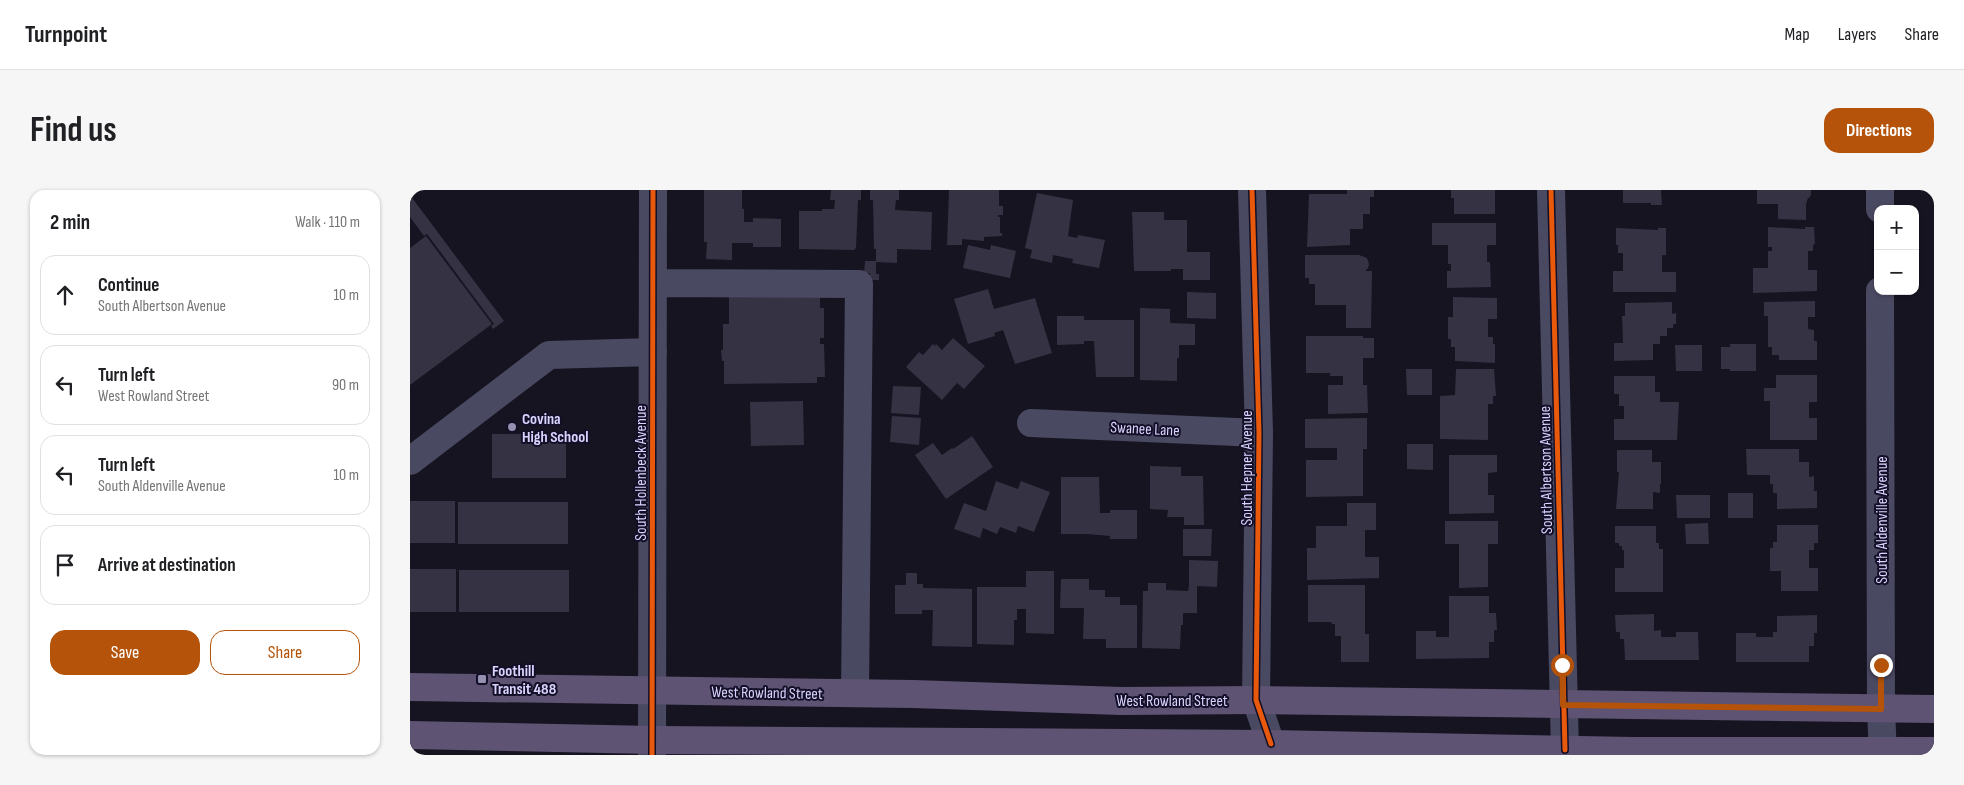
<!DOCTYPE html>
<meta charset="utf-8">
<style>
:root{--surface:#fff;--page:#f6f6f6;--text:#202124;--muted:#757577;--line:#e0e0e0;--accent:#b45309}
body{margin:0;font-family:"Sofia Sans Condensed",sans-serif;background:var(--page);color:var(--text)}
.controls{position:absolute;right:15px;top:15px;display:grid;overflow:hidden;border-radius:10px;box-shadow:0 1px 4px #0004}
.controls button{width:45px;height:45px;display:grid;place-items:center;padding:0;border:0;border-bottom:1px solid var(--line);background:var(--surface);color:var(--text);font:25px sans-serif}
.stop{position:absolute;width:15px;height:15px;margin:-11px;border:4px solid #b45309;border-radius:50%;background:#fff}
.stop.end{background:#b45309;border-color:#fff;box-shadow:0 1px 5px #0008}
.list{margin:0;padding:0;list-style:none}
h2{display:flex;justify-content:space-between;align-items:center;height:65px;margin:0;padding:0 20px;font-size:21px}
h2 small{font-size:16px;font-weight:400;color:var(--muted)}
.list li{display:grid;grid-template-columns:32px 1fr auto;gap:15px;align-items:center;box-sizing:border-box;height:80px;margin:0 10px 10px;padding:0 10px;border:1px solid var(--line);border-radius:15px}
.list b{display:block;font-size:19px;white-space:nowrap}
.list p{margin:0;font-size:16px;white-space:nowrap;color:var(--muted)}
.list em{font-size:16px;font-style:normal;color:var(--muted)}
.actions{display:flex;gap:10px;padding:15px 20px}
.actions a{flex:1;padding:11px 0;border:1px solid var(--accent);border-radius:15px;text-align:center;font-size:18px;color:var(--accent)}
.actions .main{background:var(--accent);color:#fff}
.icon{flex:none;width:28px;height:28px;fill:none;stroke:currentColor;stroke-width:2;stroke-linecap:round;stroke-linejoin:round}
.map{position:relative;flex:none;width:1524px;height:565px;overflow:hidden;border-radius:15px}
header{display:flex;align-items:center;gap:30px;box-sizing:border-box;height:70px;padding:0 25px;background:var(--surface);border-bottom:1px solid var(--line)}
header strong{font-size:24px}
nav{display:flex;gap:28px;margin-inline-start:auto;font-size:18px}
.intro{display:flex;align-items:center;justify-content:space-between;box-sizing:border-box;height:120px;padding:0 30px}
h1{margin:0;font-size:35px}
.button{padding:12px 22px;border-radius:15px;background:var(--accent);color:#fff;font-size:18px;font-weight:700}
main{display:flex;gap:30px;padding:0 30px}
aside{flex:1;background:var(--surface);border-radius:15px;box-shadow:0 1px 4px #0004}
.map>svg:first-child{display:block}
</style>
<header>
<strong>Turnpoint</strong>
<nav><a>Map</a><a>Layers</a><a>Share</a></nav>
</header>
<div class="intro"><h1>Find us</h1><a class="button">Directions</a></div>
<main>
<aside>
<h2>2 min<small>Walk · 110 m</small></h2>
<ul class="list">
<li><svg class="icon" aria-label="ahead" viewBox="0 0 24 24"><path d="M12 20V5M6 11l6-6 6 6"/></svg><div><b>Continue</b><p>South Albertson Avenue</p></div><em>10 m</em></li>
<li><svg class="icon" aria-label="left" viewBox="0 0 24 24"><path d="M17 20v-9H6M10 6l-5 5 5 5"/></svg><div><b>Turn left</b><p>West Rowland Street</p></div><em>90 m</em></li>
<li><svg class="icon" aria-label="left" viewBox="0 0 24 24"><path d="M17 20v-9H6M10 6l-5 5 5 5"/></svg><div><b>Turn left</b><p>South Aldenville Avenue</p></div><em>10 m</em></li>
<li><svg class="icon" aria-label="arrive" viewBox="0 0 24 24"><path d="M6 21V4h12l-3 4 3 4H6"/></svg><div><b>Arrive at destination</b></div></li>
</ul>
<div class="actions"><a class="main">Save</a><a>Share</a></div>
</aside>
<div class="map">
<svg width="1524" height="565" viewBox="0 0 1524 565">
<rect width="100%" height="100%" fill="#161421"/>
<path fill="#343243" d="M 294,0 L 332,0 L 332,19 L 334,19 L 334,32 L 343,32 L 343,28 L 371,29 L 371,57 L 343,57 L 343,53 L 322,53 L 322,70 L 296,69 L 297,52 L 294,52 Z
M 421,0 L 451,0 L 451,10 L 448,10 L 446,58 L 444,60 L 389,59 L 389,21 L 412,21 L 412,19 L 424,19 L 425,10 L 420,10 Z
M 460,0 L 489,0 L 489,10 L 486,10 L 485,20 L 522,22 L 521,60 L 487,59 L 487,73 L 466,72 L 466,84 L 469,84 L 469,90 L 460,90 L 460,83 L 454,83 L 455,71 L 466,71 L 466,59 L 464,59 L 463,10 L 460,10 Z
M 539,0 L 589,0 L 589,16 L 593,16 L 593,25 L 588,25 L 588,27 L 590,27 L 590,43 L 592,43 L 592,46 L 574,47 L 574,51 L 552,49 L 552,55 L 537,55 Z
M 937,0 L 964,0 L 964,7 L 960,7 L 960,24 L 953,24 L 953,39 L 940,39 L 940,55 L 897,57 L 899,4 L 937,4 Z
M 1041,0 L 1085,0 L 1085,24 L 1044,24 L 1044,8 L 1041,8 Z
M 1213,0 L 1251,0 L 1252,15 L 1241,15 L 1241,13 L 1213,13 Z
M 1347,0 L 1401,0 L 1401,5 L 1399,8 L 1398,8 L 1396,14 L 1396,30 L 1368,29 L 1368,14 L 1347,14 Z
M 627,3 L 663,10 L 658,46 L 667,48 L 668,45 L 695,50 L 689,78 L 662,73 L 663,69 L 643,65 L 642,73 L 620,68 L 622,60 L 615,58 Z
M 0,5 L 94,131 L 83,139 L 81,136 L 84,134 L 17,44 L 14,46 L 0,27 Z
M 722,22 L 754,22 L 754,30 L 777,30 L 777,62 L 800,62 L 800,90 L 773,90 L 773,79 L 761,79 L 761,81 L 724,81 Z
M 1022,33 L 1086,33 L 1086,55 L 1077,55 L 1077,72 L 1080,72 L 1081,97 L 1037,98 L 1037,81 L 1041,81 L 1041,74 L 1038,74 L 1038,55 L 1022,55 Z
M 1358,37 L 1395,39 L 1395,37 L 1404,37 L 1405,54 L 1403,55 L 1403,61 L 1398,61 L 1398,80 L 1407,80 L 1407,101 L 1343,103 L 1343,78 L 1358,78 L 1358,61 L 1362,61 L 1362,57 L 1358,57 Z
M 1206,38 L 1248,40 L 1248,38 L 1256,38 L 1256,65 L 1252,65 L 1252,82 L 1266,82 L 1266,102 L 1203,102 L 1203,81 L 1213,81 L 1213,63 L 1208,63 L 1208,55 L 1206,55 Z
M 16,46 L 82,134 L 0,195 L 0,58 Z
M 558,55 L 580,60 L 581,55 L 606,61 L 600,88 L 553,78 Z
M 895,65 L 949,65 L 957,68 L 959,74 L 958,78 L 955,81 L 962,81 L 961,138 L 936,138 L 936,115 L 905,115 L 905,94 L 899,94 L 899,88 L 895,88 Z
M 578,99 L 584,119 L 625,108 L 642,163 L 605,174 L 593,140 L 584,143 L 585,146 L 558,154 L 544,109 Z
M 777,102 L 806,103 L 806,129 L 777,128 Z
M 410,106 L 410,118 L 414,118 L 414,148 L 410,148 L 410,154 L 414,154 L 415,187 L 407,187 L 407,193 L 314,194 L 314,171 L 312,171 L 311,160 L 313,160 L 313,134 L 319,134 L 319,107 Z
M 1043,107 L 1087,108 L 1087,129 L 1078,129 L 1078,147 L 1083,147 L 1083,154 L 1085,154 L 1085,173 L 1045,171 L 1045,157 L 1041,157 L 1041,149 L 1038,149 L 1038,127 L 1043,127 Z
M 1405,111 L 1405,127 L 1398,127 L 1398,139 L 1404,140 L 1404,151 L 1407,151 L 1407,170 L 1369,170 L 1369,165 L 1362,165 L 1362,157 L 1358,157 L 1358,126 L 1354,126 L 1354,112 Z
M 1262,112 L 1262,124 L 1266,123 L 1266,134 L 1263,134 L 1263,138 L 1257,138 L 1257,146 L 1250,146 L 1250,154 L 1243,154 L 1243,170 L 1204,171 L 1204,153 L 1213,153 L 1212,126 L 1215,126 L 1215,113 Z
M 730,118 L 760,119 L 760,133 L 785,134 L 785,155 L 769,155 L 769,168 L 767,168 L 767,191 L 730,190 Z
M 647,126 L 674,126 L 674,130 L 724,130 L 724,187 L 686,187 L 684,151 L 674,151 L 674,154 L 647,155 Z
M 896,146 L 953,146 L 953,148 L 964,148 L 964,168 L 953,168 L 953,195 L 957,195 L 958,223 L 918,224 L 918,195 L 933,195 L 933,186 L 920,186 L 920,183 L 896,183 Z
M 543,148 L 575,176 L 554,199 L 547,193 L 532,210 L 496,177 L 509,162 L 513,165 L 523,154 L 525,156 L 526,154 L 532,160 Z
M 1320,154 L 1346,154 L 1346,181 L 1320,181 L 1320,179 L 1311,179 L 1311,157 L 1320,157 Z
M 1265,155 L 1292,155 L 1292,181 L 1266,181 Z
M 996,179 L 1022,179 L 1022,205 L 997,205 Z
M 1046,179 L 1084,179 L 1086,206 L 1083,206 L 1083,214 L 1078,214 L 1078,250 L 1030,249 L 1030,206 L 1045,205 Z
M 1366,185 L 1407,185 L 1407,212 L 1399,212 L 1399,228 L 1407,228 L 1407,250 L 1360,250 L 1360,211 L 1354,211 L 1354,198 L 1366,198 Z
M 1204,186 L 1245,186 L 1245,202 L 1250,202 L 1250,212 L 1269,212 L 1267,250 L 1204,250 L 1204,229 L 1214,229 L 1214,216 L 1209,216 L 1209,204 L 1204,204 Z
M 483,196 L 511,197 L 509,225 L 481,223 Z
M 393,211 L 394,255 L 341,256 L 340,212 Z
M 482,226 L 511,228 L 509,255 L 480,252 Z
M 957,228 L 957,259 L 953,259 L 953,306 L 896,307 L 896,270 L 927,270 L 927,258 L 895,258 L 895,229 Z
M 82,244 L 156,244 L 156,288 L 82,288 Z
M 562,246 L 583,277 L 536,309 L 505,265 L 523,253 L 532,265 L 542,258 L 543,259 Z
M 997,254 L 1023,254 L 1023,280 L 997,279 Z
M 1336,259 L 1389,259 L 1389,272 L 1399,272 L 1399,287 L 1404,286 L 1404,301 L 1407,301 L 1407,318 L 1367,319 L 1367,303 L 1363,303 L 1363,294 L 1360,294 L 1360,285 L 1337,285 Z
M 1207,260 L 1242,260 L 1242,272 L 1251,272 L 1251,294 L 1250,294 L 1250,303 L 1243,302 L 1243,319 L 1206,319 L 1209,282 L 1207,282 Z
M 1039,265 L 1087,265 L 1087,282 L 1078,283 L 1078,305 L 1084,305 L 1084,323 L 1039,324 Z
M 740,276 L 771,277 L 771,286 L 793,286 L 794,335 L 774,335 L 774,327 L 757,327 L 758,320 L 740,319 Z
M 651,287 L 689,287 L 690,323 L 700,323 L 700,320 L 727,320 L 727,349 L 700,349 L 700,346 L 678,344 L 651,344 Z
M 586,291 L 608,299 L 611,291 L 640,302 L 624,342 L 608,336 L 606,343 L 590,337 L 587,344 L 573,338 L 570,348 L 544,339 L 554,313 L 576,321 Z
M 1318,303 L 1343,303 L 1343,328 L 1318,328 Z
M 1266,305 L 1300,305 L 1300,328 L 1267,328 Z
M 0,311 L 45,311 L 45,353 L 0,353 Z
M 48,312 L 158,312 L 158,354 L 48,354 Z
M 937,313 L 966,313 L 966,340 L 955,340 L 955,367 L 969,367 L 969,388 L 897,390 L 897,358 L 906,358 L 906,336 L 937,336 Z
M 1035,331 L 1088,331 L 1088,354 L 1078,354 L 1078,397 L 1049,398 L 1049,354 L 1035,354 Z
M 1298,333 L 1299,354 L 1276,354 L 1275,334 Z
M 1367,335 L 1408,335 L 1408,353 L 1404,353 L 1404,360 L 1399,360 L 1399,378 L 1408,378 L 1408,401 L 1371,401 L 1371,381 L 1360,381 L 1360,358 L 1363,358 L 1363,352 L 1367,352 Z
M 1205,336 L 1246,336 L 1246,353 L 1249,353 L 1249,359 L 1253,359 L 1253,402 L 1205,402 L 1205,378 L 1214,378 L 1214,360 L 1212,360 L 1212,356 L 1209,356 L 1209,353 L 1205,353 Z
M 773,339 L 802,339 L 801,366 L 773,366 Z
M 779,370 L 808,371 L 807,397 L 787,396 L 787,423 L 773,423 L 773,435 L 771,435 L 770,459 L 732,458 L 733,401 L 738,401 L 738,393 L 756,393 L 756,400 L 778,401 L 779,396 Z
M 0,379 L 46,379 L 46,422 L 0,422 Z
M 49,380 L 159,380 L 159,422 L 49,422 Z
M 616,381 L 644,381 L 644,444 L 616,443 L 616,419 L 607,419 L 607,430 L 604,430 L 604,455 L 567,454 L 567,397 L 616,397 Z
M 496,383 L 507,383 L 507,394 L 513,394 L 513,398 L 562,399 L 562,457 L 522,456 L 523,420 L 512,420 L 512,424 L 485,424 L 485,395 L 496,395 Z
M 651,389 L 679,389 L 679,400 L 695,400 L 695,407 L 710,407 L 710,415 L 727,415 L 727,458 L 696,458 L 696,449 L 673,449 L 674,418 L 650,418 Z
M 898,395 L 955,395 L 955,444 L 959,444 L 959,472 L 931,472 L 931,446 L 925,446 L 925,434 L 922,434 L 921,432 L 898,432 Z
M 1039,406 L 1079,406 L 1079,423 L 1086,423 L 1087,440 L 1084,440 L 1084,452 L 1079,452 L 1079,468 L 1006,469 L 1006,441 L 1026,441 L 1026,447 L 1039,447 Z
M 1244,424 L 1244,441 L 1251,440 L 1251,447 L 1266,447 L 1266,442 L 1288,442 L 1289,470 L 1215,470 L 1214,449 L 1210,449 L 1210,442 L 1206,442 L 1205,425 Z
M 1407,425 L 1407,443 L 1404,443 L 1404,456 L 1399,456 L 1399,472 L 1326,472 L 1326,443 L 1346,443 L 1346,447 L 1363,447 L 1363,442 L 1367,442 L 1367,426 Z"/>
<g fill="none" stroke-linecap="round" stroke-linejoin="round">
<path stroke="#4a4962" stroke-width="28" d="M 842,0 L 849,243 L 846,510 L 861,554 L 863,565
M 1141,0 L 1155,560
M 1470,0 L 1470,19
M 243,93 L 449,94 L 445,503
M 1470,101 L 1471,519 L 1473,565
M 621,233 L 849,243
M 0,271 L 139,165 L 243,162
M 242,565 L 243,0"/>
<path stroke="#5e5373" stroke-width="28" d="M 0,497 L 503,504 L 711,511 L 846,510 L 1524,519
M 0,545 L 243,550 L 861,554 L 1223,561 L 1524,561"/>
<defs>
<path id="cycleway" d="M 842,0 L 849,243 L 846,510 L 861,554
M 1141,0 L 1155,560
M 242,565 L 243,0"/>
</defs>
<use href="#cycleway" stroke="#130f26" stroke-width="8"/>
<use href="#cycleway" stroke="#e8590c" stroke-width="5"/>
</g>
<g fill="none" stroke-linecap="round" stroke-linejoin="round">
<path stroke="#b45309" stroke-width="6" d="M 1152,475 L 1153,515 L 1471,519 L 1471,475"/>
</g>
<g fill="#9591b1" stroke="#130f26" stroke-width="2">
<circle cx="102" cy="237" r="5"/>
<rect x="67" y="484" width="10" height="10" rx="2.5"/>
</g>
<g text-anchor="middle" stroke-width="4" stroke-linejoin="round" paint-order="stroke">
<g font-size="16" font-weight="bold" fill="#d9d4ff" stroke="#130f26" text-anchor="start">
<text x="112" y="234">Covina<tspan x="112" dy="18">High School</tspan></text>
<text x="82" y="486">Foothill<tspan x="82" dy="18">Transit 488</tspan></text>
</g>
<g font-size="16" fill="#d9d4ff" stroke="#130f26">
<text transform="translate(735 238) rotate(3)" y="6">Swanee Lane</text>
<text transform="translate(836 278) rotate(-90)" y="6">South Hepner Avenue</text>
<text transform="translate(1135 280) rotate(-91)" y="6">South Albertson Avenue</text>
<text transform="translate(230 283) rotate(-90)" y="6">South Hollenbeck Avenue</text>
<text transform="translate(1471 330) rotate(-90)" y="6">South Aldenville Avenue</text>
<text transform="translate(357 502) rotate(1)" y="6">West Rowland Street</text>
<text x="762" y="516">West Rowland Street</text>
</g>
</g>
</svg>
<div class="controls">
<button>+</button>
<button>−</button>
</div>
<div class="stop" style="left:1152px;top:475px"></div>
<div class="stop end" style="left:1471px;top:475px"></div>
</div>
</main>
